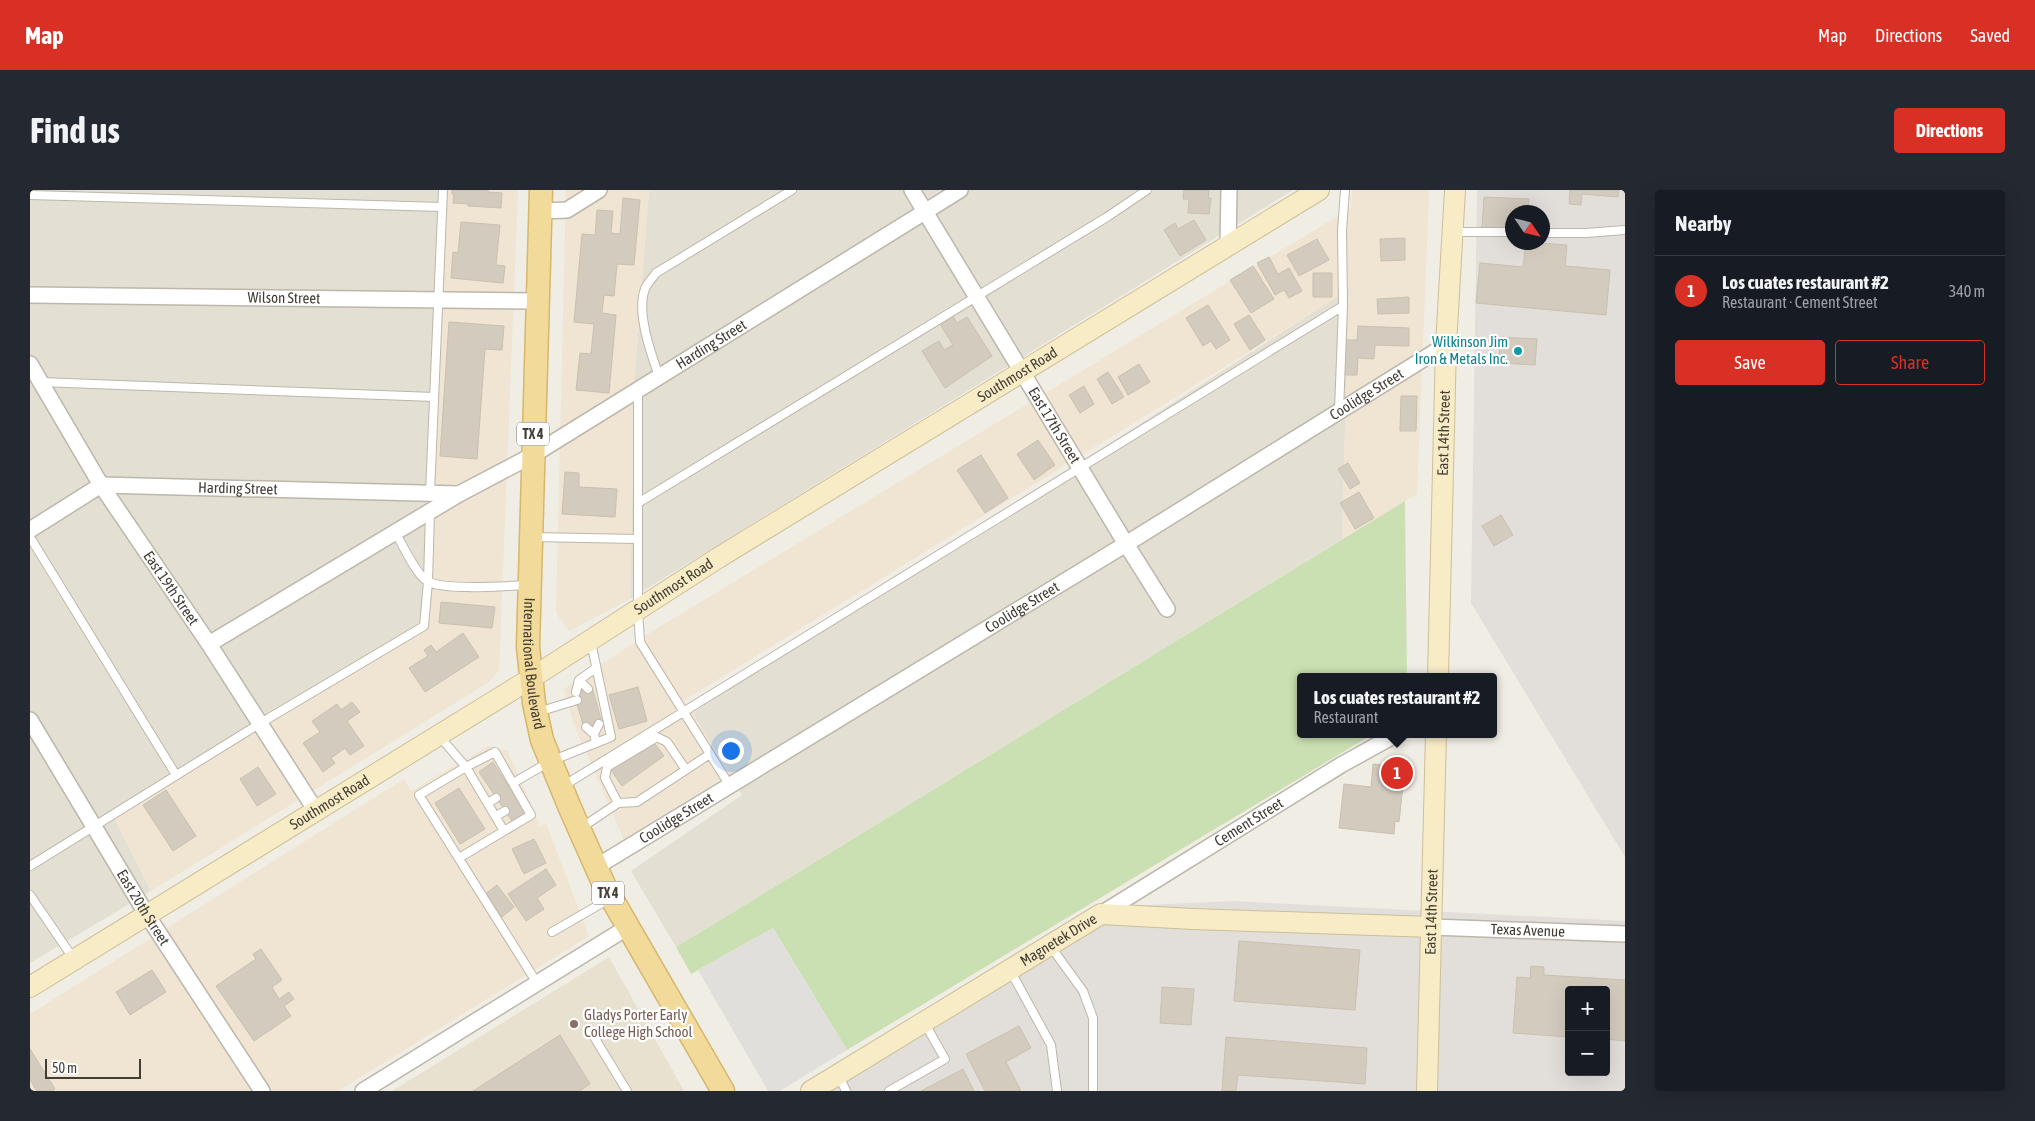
<!DOCTYPE html>
<meta charset="utf-8">
<style>
:root{--surface:#171b24;--page:#242831;--text:#f1f3f6;--muted:#9ea1a6;--line:#363941;--accent:#d93025}
body{margin:0;font-family:"Asap Condensed",sans-serif;background:var(--page);color:var(--text)}
.controls{position:absolute;right:15px;bottom:15px;display:grid;overflow:hidden;border-radius:5px;box-shadow:0 5px 20px #0002}
.controls button{width:45px;height:45px;display:grid;place-items:center;padding:0;border:0;border-bottom:1px solid var(--line);background:var(--surface);color:var(--text);font:25px sans-serif}
.compass{position:absolute;left:1475px;top:15px;width:45px;height:45px;border-radius:50%;background:var(--surface);box-shadow:0 5px 20px #0002;rotate:125deg}
.scale{position:absolute;left:15px;bottom:12px;width:96px;box-sizing:border-box;padding-left:5px;border:2px solid #423d35;border-top:0;font-size:14px;line-height:18px;white-space:nowrap;color:#423d35;-webkit-text-stroke:4px #fff;paint-order:stroke}
.you{position:absolute;left:700px;top:560px;width:18px;height:18px;margin:-12px;border:4px solid #fff;border-radius:50%;background:#1a73e8;box-shadow:0 0 0 8px #1a73e833}
.badge{display:grid;place-items:center;width:32px;height:32px;border-radius:50%;background:var(--accent);color:#fff;font-size:16px;font-weight:700}
.pin{position:absolute;translate:-50% -50%;border:2px solid #fff;box-shadow:0 1px 5px #0006}
.popup{position:absolute;left:1267px;top:483px;width:200px;height:65px;box-sizing:border-box;display:grid;place-content:center;border-radius:5px;background:var(--surface);filter:drop-shadow(0 1px 4px #0005);font-size:16px;white-space:nowrap;color:var(--muted)}
.popup b{font-size:19px;color:var(--text)}
.popup::after{content:'';position:absolute;left:50%;top:100%;margin-left:-10px;border:10px solid transparent;border-top-color:var(--surface)}
.list{margin:0;padding:0;list-style:none}
h2{display:flex;justify-content:space-between;align-items:center;height:65px;margin:0;padding:0 20px;font-size:21px}
h2 small{font-size:16px;font-weight:400;color:var(--muted)}
.list li{display:grid;grid-template-columns:32px 1fr auto;gap:15px;align-items:center;box-sizing:border-box;height:70px;padding:0 20px;border-top:1px solid var(--line)}
.list b{display:block;font-size:19px;white-space:nowrap}
.list p{margin:0;font-size:16px;white-space:nowrap;color:var(--muted)}
.list em{font-size:16px;font-style:normal;color:var(--muted)}
.actions{display:flex;gap:10px;padding:15px 20px}
.actions a{flex:1;padding:11px 0;border:1px solid var(--accent);border-radius:5px;text-align:center;font-size:18px;color:var(--accent)}
.actions .main{background:var(--accent);color:#fff}
.map{position:relative;flex:none;width:1595px;height:901px;overflow:hidden;border-radius:5px}
header{display:flex;align-items:center;gap:30px;box-sizing:border-box;height:70px;padding:0 25px;background:var(--accent);color:#fff}
header strong{font-size:24px}
nav{display:flex;gap:28px;margin-inline-start:auto;font-size:18px}
.intro{display:flex;align-items:center;justify-content:space-between;box-sizing:border-box;height:120px;padding:0 30px}
h1{margin:0;font-size:35px}
.button{padding:12px 22px;border-radius:5px;background:var(--accent);color:#fff;font-size:18px;font-weight:700}
main{display:flex;gap:30px;padding:0 30px}
aside{flex:1;background:var(--surface);border-radius:5px;box-shadow:0 5px 20px #0002}
.map>svg:first-child{display:block}
</style>
<header>
<strong>Map</strong>
<nav><a>Map</a><a>Directions</a><a>Saved</a></nav>
</header>
<div class="intro"><h1>Find us</h1><a class="button">Directions</a></div>
<main>
<div class="map">
<svg width="1595" height="901" viewBox="0 0 1595 901">
<rect width="100%" height="100%" fill="#f0ede5"/>
<path fill="#e3dfd3" d="M 0,0 L 409,0 L 400,434 L 84,628 L 121,701 L 0,773 Z
M 619,0 L 1263,0 L 600,409 L 605,183 Z
M 1319,99 L 1312,349 L 646,757 L 601,681 L 712,605 L 663,523 Z"/>
<path fill="#f0e4d2" d="M 409,0 L 488,0 L 469,480 L 459,492 L 121,701 L 84,628 L 400,434 Z
M 536,0 L 619,0 L 605,183 L 600,409 L 539,441 L 526,423 Z
M 1322,0 L 1399,0 L 1387,304 L 1312,349 L 1319,100 L 653,511 L 663,523 L 699,584 L 594,650 L 544,534 L 534,499 L 613,447 L 1321,18 Z
M 459,556 L 478,561 L 510,636 L 516,633 L 559,746 L 308,901 L 0,901 L 0,824 L 374,589 L 381,601 Z"/>
<path fill="#e2deda" fill-rule="evenodd" d="M 1447,0 L 1595,0 L 1595,667 L 1441,413 ZM 1482,22 L 1512,22 L 1512,52 L 1482,52 Z
M 1203,711 L 1595,731 L 1595,901 L 798,901 L 1096,716 ZM 1539,800 L 1576,800 L 1576,882 L 1539,882 Z"/>
<path fill="#e8e1d0" d="M 579,767 L 654,901 L 362,901 Z"/>
<path fill="#cbe0b2" d="M 1375,311 L 1377,487 L 1271,487 L 1271,544 L 1343,544 L 817,860 L 743,738 L 661,784 L 646,757 Z"/>
<path fill="#e1dfdc" d="M 743,738 L 817,860 L 750,901 L 738,901 L 668,780 Z"/>
<path fill="#d3cbbe" stroke="#cac0b0" d="M 422,0 L 458,0 L 458,2 L 472,3 L 471,18 L 438,16 L 438,14 L 423,13 L 424,4 L 422,4 Z
M 1154,0 L 1179,0 L 1178,8 L 1181,8 L 1179,24 L 1158,23 L 1159,9 L 1153,9 Z
M 1540,0 L 1589,0 L 1588,7 L 1552,4 L 1551,15 L 1539,14 Z
M 1454,7 L 1499,9 L 1498,22 L 1482,22 L 1482,39 L 1452,37 Z
M 593,8 L 610,10 L 604,75 L 587,74 L 584,106 L 574,105 L 572,123 L 586,125 L 579,203 L 546,200 L 550,163 L 561,164 L 564,134 L 544,132 L 552,44 L 565,45 L 567,20 L 583,21 L 581,43 L 590,44 Z
M 1164,30 L 1176,50 L 1150,66 L 1134,40 L 1145,33 L 1148,39 Z
M 431,32 L 470,35 L 466,75 L 475,76 L 473,93 L 421,88 L 423,62 L 428,63 Z
M 1375,48 L 1375,70 L 1351,71 L 1350,49 Z
M 1287,49 L 1299,70 L 1269,86 L 1257,65 Z
M 1496,52 L 1537,55 L 1535,76 L 1580,80 L 1576,125 L 1446,113 L 1450,73 L 1493,77 Z
M 1239,67 L 1248,84 L 1259,78 L 1272,101 L 1259,108 L 1254,100 L 1245,105 L 1227,73 Z
M 1223,76 L 1244,109 L 1221,123 L 1200,90 Z
M 1283,83 L 1302,83 L 1302,107 L 1283,107 Z
M 1379,107 L 1379,123 L 1348,124 L 1347,109 Z
M 1178,115 L 1200,150 L 1186,159 L 1181,151 L 1173,156 L 1156,128 Z
M 922,125 L 927,133 L 937,127 L 962,166 L 915,198 L 892,161 L 909,151 L 914,160 L 923,155 L 910,134 Z
M 1219,125 L 1235,150 L 1220,160 L 1204,134 Z
M 419,132 L 474,136 L 472,160 L 455,159 L 447,269 L 410,266 Z
M 1328,136 L 1379,138 L 1379,156 L 1345,155 L 1344,169 L 1328,168 L 1327,185 L 1314,185 L 1315,150 L 1327,150 Z
M 1470,147 L 1507,149 L 1505,175 L 1469,173 Z
M 1109,174 L 1120,192 L 1098,205 L 1088,187 Z
M 1078,182 L 1094,207 L 1082,214 L 1067,189 Z
M 1054,196 L 1064,214 L 1050,223 L 1039,205 Z
M 1371,206 L 1387,206 L 1386,241 L 1370,241 Z
M 1008,250 L 1025,275 L 1004,290 L 987,264 Z
M 951,265 L 978,308 L 955,323 L 927,280 Z
M 1318,273 L 1330,293 L 1320,299 L 1308,279 Z
M 535,282 L 549,283 L 549,297 L 587,299 L 585,327 L 532,324 Z
M 1329,302 L 1344,328 L 1325,339 L 1310,313 Z
M 1471,325 L 1483,345 L 1464,356 L 1452,336 Z
M 411,412 L 465,417 L 462,438 L 409,433 Z
M 433,443 L 449,467 L 395,502 L 379,478 L 398,466 L 394,460 L 401,455 L 406,462 Z
M 562,497 L 572,533 L 554,538 L 544,503 Z
M 608,497 L 617,531 L 589,539 L 579,505 Z
M 322,512 L 330,522 L 317,531 L 334,556 L 320,565 L 315,558 L 301,568 L 305,573 L 293,582 L 273,553 L 290,542 L 282,531 L 307,514 L 311,520 Z
M 622,550 L 634,566 L 592,596 L 581,580 Z
M 463,572 L 495,622 L 482,631 L 449,582 Z
M 1343,574 L 1375,578 L 1369,632 L 1365,631 L 1364,644 L 1309,638 L 1314,594 L 1341,597 Z
M 228,577 L 246,604 L 227,616 L 210,589 Z
M 429,598 L 455,639 L 430,654 L 405,613 Z
M 136,600 L 166,646 L 143,661 L 113,615 Z
M 504,649 L 516,673 L 494,684 L 482,659 Z
M 516,679 L 526,695 L 507,708 L 514,719 L 496,731 L 478,704 Z
M 467,695 L 484,717 L 472,727 L 454,705 Z
M 1209,751 L 1330,760 L 1325,820 L 1204,811 Z
M 231,759 L 252,790 L 242,797 L 249,809 L 259,802 L 264,809 L 254,816 L 261,826 L 224,851 L 186,796 L 226,769 L 223,764 Z
M 1501,776 L 1514,777 L 1514,785 L 1595,790 L 1595,851 L 1576,849 L 1576,800 L 1539,800 L 1539,847 L 1483,843 L 1487,787 L 1500,788 Z
M 122,780 L 136,802 L 100,825 L 86,802 Z
M 1132,797 L 1164,799 L 1161,835 L 1130,833 Z
M 989,836 L 1001,858 L 976,872 L 991,901 L 955,901 L 936,864 Z
M 530,845 L 560,894 L 550,901 L 443,901 Z
M 1196,847 L 1337,858 L 1335,894 L 1208,885 L 1206,901 L 1192,901 Z
M 0,859 L 25,899 L 22,901 L 7,901 L 0,890 Z
M 933,879 L 944,901 L 891,901 Z"/>
<g fill="none" stroke-linecap="round" stroke-linejoin="round">
<defs>
<path id="lane" d="M 0,5 L 412,17
M 1423,42 L 1482,42
M 1512,43 L 1556,43 L 1595,40
M 629,186 C 621,164 606,122 615,99 C 617,93 623,88 626,83 L 762,0
M 11,192 L 404,207
M 608,199 L 608,420 L 610,452 L 700,596
M 1309,221 L 1313,116
M 400,303 L 413,0
M 608,313 L 1077,27 L 1117,0
M 365,342 C 373,355 385,383 397,391 C 413,401 476,396 497,395
M 0,347 L 146,585
M 502,347 L 608,349
M 549,490 L 558,499
M 546,502 L 549,490 L 566,478
M 508,522 L 547,510
M 556,537 L 564,544 L 566,553
M 564,544 L 569,534
M 410,547 L 436,577 L 465,562 L 501,625 L 474,641 L 436,577 L 389,605 L 507,793
M 483,593 L 521,571 L 581,547 L 561,452
M 533,596 L 1313,116 L 1312,41 L 1315,0
M 458,613 L 466,608
M 588,613 L 575,588 L 577,577 L 627,547 L 637,552 L 656,580
M 466,626 L 475,621
M 551,638 L 588,613 L 607,612 L 680,564
M 429,668 L 474,641
M 0,676 L 229,534 L 394,436 L 398,392 L 400,321
M 0,705 L 43,768
M 522,742 L 579,709
M 1021,757 L 1053,801 L 1063,828 L 1063,901
M 980,780 L 1021,855 L 1027,901
M 561,842 L 597,901
M 808,884 L 816,901
M 859,901 L 915,869 L 894,832"/>
<g id="street">
<path id="s1" d="M 882,0 L 1096,354 L 1137,419"/>
<path d="M 510,21 L 537,20 L 569,0"/>
<path d="M 1198,55 L 1199,0"/>
<path id="s2" d="M 0,105 L 507,111"/>
<path id="s3" d="M 0,174 L 71,295 L 179,454 L 286,621"/>
<path id="s4" d="M 0,340 L 71,295 L 429,304"/>
<path id="s5" d="M 179,454 L 429,304 L 503,265 L 930,0"/>
<path id="s6" d="M 0,530 L 117,725 L 232,901"/>
<path id="s7" d="M 566,677 L 1096,354 L 1416,155"/>
<path id="s8" d="M 1071,724 L 1311,575 L 1367,544"/>
<path id="s9" d="M 1402,737 L 1595,744"/>
<path d="M 333,901 L 598,737"/>
</g>
<g id="secondary">
<path id="s10" d="M 1408,487 L 1416,155 L 1425,0"/>
<path id="s11" d="M 0,797 L 500,489 L 688,368 L 1289,0"/>
<path id="s12" d="M 781,901 L 1071,724 L 1163,729 L 1402,737"/>
<path id="s13" d="M 1397,901 L 1406,544"/>
</g>
<g id="primary">
<path id="s14" d="M 511,0 L 498,457 L 504,513 L 512,550 L 540,618 L 575,697 L 693,901"/>
</g>
</defs>
<use href="#lane" stroke="#bdb7ab" stroke-width="10"/>
<use href="#street" stroke="#bdb7ab" stroke-width="18"/>
<use href="#secondary" stroke="#cbbf99" stroke-width="22"/>
<use href="#primary" stroke="#d5b76e" stroke-width="25"/>
<use href="#lane" stroke="#fff" stroke-width="8"/>
<use href="#street" stroke="#fff" stroke-width="15"/>
<use href="#secondary" stroke="#f8ecc7" stroke-width="20"/>
<use href="#primary" stroke="#f2da9b" stroke-width="22"/>
</g>
<circle fill="#0f9aa8" stroke="#fff" stroke-width="2" cx="1488" cy="161" r="5"/>
<circle fill="#8d6e63" stroke="#fff" stroke-width="2" cx="544" cy="834" r="5"/>
<g text-anchor="middle" stroke-width="4.5" stroke-linejoin="round" paint-order="stroke">
<g fill="#fff" stroke="#7b7772" stroke-width="1">
<rect x="487" y="232.5" width="32" height="23" rx="4"/>
<rect x="562" y="691.5" width="32" height="23" rx="4"/>
</g>
<g font-size="14" font-weight="bold" fill="#423d35">
<text x="503" y="249">TX 4</text>
<text x="578" y="708">TX 4</text>
</g>
<g font-size="15" fill="#423d35" stroke="#fff">
<text dy="5" stroke="none"><textPath href="#s2" startOffset="254">Wilson Street</textPath></text>
<text dy="5" stroke="none"><textPath href="#s5" startOffset="585">Harding Street</textPath></text>
<text dy="5" stroke="none"><textPath href="#s11" startOffset="1162">Southmost Road</textPath></text>
<text dy="5" stroke="none"><textPath href="#s7" startOffset="904">Coolidge Street</textPath></text>
<text dy="5" stroke="none"><textPath href="#s1" startOffset="275">East 17th Street</textPath></text>
<text dy="5" stroke="none"><textPath href="#s10" startOffset="244">East 14th Street</textPath></text>
<text dy="5" stroke="none"><textPath href="#s4" startOffset="221">Harding Street</textPath></text>
<text dy="5" stroke="none"><textPath href="#s11" startOffset="758">Southmost Road</textPath></text>
<text dy="5" stroke="none"><textPath href="#s3" startOffset="265">East 19th Street</textPath></text>
<text dy="5" stroke="none"><textPath href="#s7" startOffset="499">Coolidge Street</textPath></text>
<text dy="5" stroke="none"><textPath href="#s14" startOffset="474">International Boulevard</textPath></text>
<text dy="5" stroke="none"><textPath href="#s11" startOffset="352">Southmost Road</textPath></text>
<text dy="5" stroke="none"><textPath href="#s7" startOffset="94">Coolidge Street</textPath></text>
<text dy="5" stroke="none"><textPath href="#s8" startOffset="174">Cement Street</textPath></text>
<text dy="5" stroke="none"><textPath href="#s6" startOffset="219">East 20th Street</textPath></text>
<text dy="5" stroke="none"><textPath href="#s13" startOffset="179">East 14th Street</textPath></text>
<text dy="5" stroke="none"><textPath href="#s9" startOffset="96">Texas Avenue</textPath></text>
<text dy="5" stroke="none"><textPath href="#s12" startOffset="290">Magnetek Drive</textPath></text>
</g>
<g font-size="15" fill="#0d838f" stroke="#fff" text-anchor="end">
<text x="1478" y="157">Wilkinson Jim<tspan x="1478" dy="17">Iron &amp; Metals Inc.</tspan></text>
</g>
<g font-size="15" fill="#785e54" stroke="#fff" text-anchor="start">
<text x="554" y="830">Gladys Porter Early<tspan x="554" dy="17">College High School</tspan></text>
</g>
</g>
</svg>
<div class="controls">
<button>+</button>
<button>−</button>
</div>
<svg class="compass" viewBox="-18 -18 36 36"><path d="M0-13l5 13h-10z" fill="#e53935"/><path d="M0 13l5-13h-10z" fill="#9ea1a6"/></svg>
<div class="scale">50 m</div>
<div class="you"></div>
<div class="pin badge" style="left:1367px;top:583px">1</div>
<div class="popup"><b>Los cuates restaurant #2</b>Restaurant</div>
</div>
<aside>
<h2>Nearby<small></small></h2>
<ul class="list">
<li><span class="badge">1</span><div><b>Los cuates restaurant #2</b><p>Restaurant · Cement Street</p></div><em>340 m</em></li>
</ul>
<div class="actions"><a class="main">Save</a><a>Share</a></div>
</aside>
</main>
